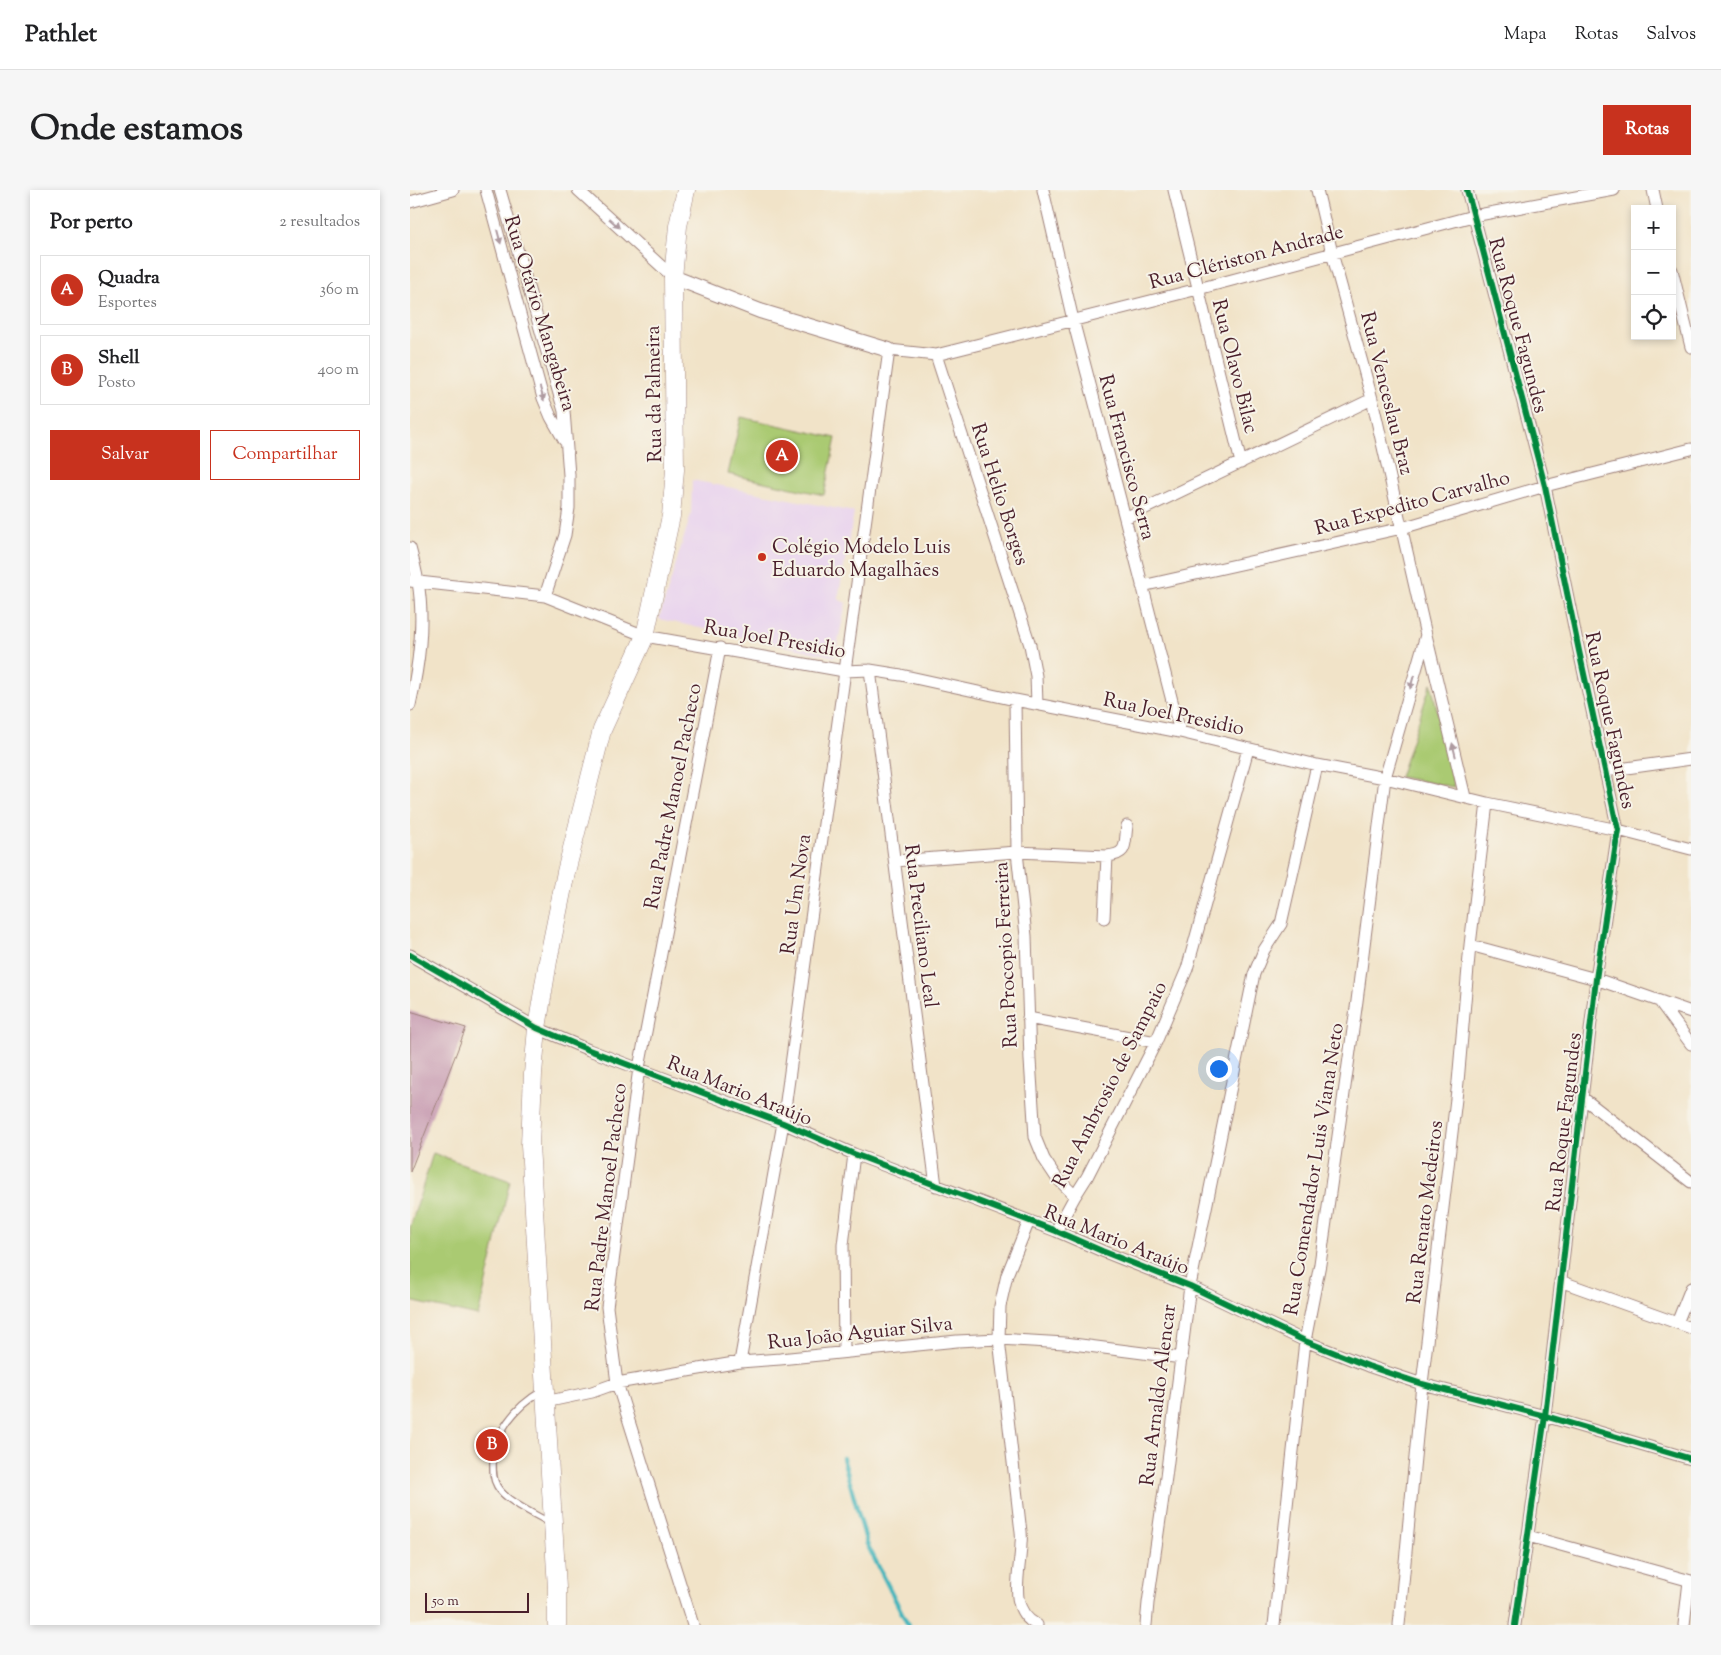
<!DOCTYPE html>
<html lang="pt">
<meta charset="utf-8">
<style>
:root{--surface:#fff;--page:#f6f6f6;--text:#202124;--muted:#757577;--line:#e0e0e0;--accent:#c8321e}
body{margin:0;font-family:"Sorts Mill Goudy",serif;background:var(--page);color:var(--text)}
.controls{position:absolute;right:15px;top:15px;display:grid;overflow:hidden;border-radius:0px;box-shadow:0 2px 8px #0003}
.controls button{width:45px;height:45px;display:grid;place-items:center;padding:0;border:0;border-bottom:1px solid var(--line);background:var(--surface);color:var(--text);font:25px sans-serif}
.scale{position:absolute;left:15px;bottom:12px;width:104px;box-sizing:border-box;padding-left:5px;border:2px solid #4a1f2b;border-top:0;font-size:14px;line-height:18px;white-space:nowrap;color:#4a1f2b;-webkit-text-stroke:4px #f7f3e8;paint-order:stroke}
.you{position:absolute;left:808px;top:878px;width:18px;height:18px;margin:-12px;border:4px solid #fff;border-radius:50%;background:#1a73e8;box-shadow:0 0 0 8px #1a73e833}
.badge{display:grid;place-items:center;width:32px;height:32px;border-radius:50%;background:var(--accent);color:#fff;font-size:16px;font-weight:700}
.pin{position:absolute;translate:-50% -50%;border:2px solid #fff;box-shadow:0 1px 5px #0006}
.list{margin:0;padding:0;list-style:none}
h2{display:flex;justify-content:space-between;align-items:center;height:65px;margin:0;padding:0 20px;font-size:21px}
h2 small{font-size:16px;font-weight:400;color:var(--muted)}
.list li{display:grid;grid-template-columns:32px 1fr auto;gap:15px;align-items:center;box-sizing:border-box;height:70px;margin:0 10px 10px;padding:0 10px;border:1px solid var(--line);border-radius:0px}
.list b{display:block;font-size:19px;white-space:nowrap}
.list p{margin:0;font-size:16px;white-space:nowrap;color:var(--muted)}
.list em{font-size:16px;font-style:normal;color:var(--muted)}
.actions{display:flex;gap:10px;padding:15px 20px}
.actions a{flex:1;padding:11px 0;border:1px solid var(--accent);border-radius:0px;text-align:center;font-size:18px;color:var(--accent)}
.actions .main{background:var(--accent);color:#fff}
.icon{flex:none;width:28px;height:28px;fill:none;stroke:currentColor;stroke-width:2;stroke-linecap:round;stroke-linejoin:round}
.map{position:relative;flex:none;width:1281px;height:1435px;overflow:hidden;border-radius:0px}
header{display:flex;align-items:center;gap:30px;box-sizing:border-box;height:70px;padding:0 25px;background:var(--surface);border-bottom:1px solid var(--line)}
header strong{font-size:24px}
nav{display:flex;gap:28px;margin-inline-start:auto;font-size:18px}
.intro{display:flex;align-items:center;justify-content:space-between;box-sizing:border-box;height:120px;padding:0 30px}
h1{margin:0;font-size:35px}
.button{padding:12px 22px;border-radius:0px;background:var(--accent);color:#fff;font-size:18px;font-weight:700}
main{display:flex;gap:30px;padding:0 30px}
aside{flex:1;background:var(--surface);border-radius:0px;box-shadow:0 2px 8px #0003}
.map>svg:first-child{display:block}
</style>
<header>
<strong>Pathlet</strong>
<nav><a>Mapa</a><a>Rotas</a><a>Salvos</a></nav>
</header>
<div class="intro"><h1>Onde estamos</h1><a class="button">Rotas</a></div>
<main>
<aside>
<h2>Por perto<small>2 resultados</small></h2>
<ul class="list">
<li><span class="badge">A</span><div><b>Quadra</b><p>Esportes</p></div><em>360 m</em></li>
<li><span class="badge">B</span><div><b>Shell</b><p>Posto</p></div><em>400 m</em></li>
</ul>
<div class="actions"><a class="main">Salvar</a><a>Compartilhar</a></div>
</aside>
<div class="map">
<svg width="1281" height="1435" viewBox="0 0 1281 1435">
<rect width="100%" height="100%" fill="#f7f3e8"/>
<filter id="ink" filterUnits="userSpaceOnUse"><feTurbulence type="fractalNoise" baseFrequency=".02" numOctaves="2"/><feDisplacementMap in="SourceGraphic" scale="10" xChannelSelector="R" yChannelSelector="G"/><feConvolveMatrix kernelMatrix="1 2 1 2 8 2 1 2 1" color-interpolation-filters="sRGB"/></filter>
<filter id="wash" filterUnits="userSpaceOnUse"><feTurbulence type="fractalNoise" baseFrequency=".0096" numOctaves="4" result="noise"/><feDisplacementMap in="SourceGraphic" scale="20" xChannelSelector="R" yChannelSelector="G"/><feGaussianBlur stdDeviation="1.12" result="paint"/><feColorMatrix in="noise" values="0 0 0 0 0 0 0 0 0 0 0 0 0 0 0 0 0 1.4 0 .05"/><feComposite in="paint" operator="in"/></filter>
<g filter="url(#wash)">
<rect width="100%" height="100%" fill="#f1e3c8"/>
<path fill="#e8d2ee" d="M 282,290 L 444,322 L 428,409 L 436,413 L 425,467 L 249,429 L 281,324 Z"/>
<path fill="#aaca72" stroke="#7a744e" d="M 331,227 L 426,248 L 414,305 L 318,284 Z
M 1021,493 L 1044,597 L 990,587 Z
M 23,963 L 100,991 L 68,1126 L 0,1111 L 0,1038 Z"/>
<g fill="none" stroke-linecap="round" stroke-linejoin="round">
<path stroke="#46b6bc" stroke-width="4.5" d="M 433,1268 L 457,1354 L 498,1435"/>
</g>
<g id="blocks">
<path fill="#c597af" d="M 0,821 L 56,838 L 0,982 Z"/>
</g>
</g>
<g filter="url(#ink)">
<use href="#blocks" fill-opacity="0" stroke="#9e817a" stroke-width="1"/>
<g fill="none" stroke-linecap="round" stroke-linejoin="round">
<defs>
<path id="service" d="M 132,1201 C 106,1216 83,1243 83,1274 C 83,1282 83,1289 87,1296 C 95,1311 125,1324 140,1333"/>
<path id="minor" d="M 76,0 L 133,208 L 141,227 L 154,250
M 90,0 L 154,221 L 159,285 L 159,318 L 155,345 L 135,406
M 168,0 L 263,87
M 633,0 L 663,130 L 715,328 L 770,542
M 764,0 L 831,273
M 907,0 L 922,63 L 962,209 L 1016,445 L 1055,607
M 1057,0 L 1135,296 L 1169,461 L 1208,640 L 1186,789 L 1135,1226 L 1105,1435
M 1243,0 L 1247,19
M 0,12 L 43,0
M 1262,80 L 1281,157
M 526,165 L 620,455 L 626,486 L 627,514
M 715,328 L 962,209
M 0,358 C 3,369 6,381 8,392 C 15,433 9,475 0,515
M 0,391 L 135,406 L 235,446 L 434,481 L 460,480 L 491,485 L 605,510 L 770,542 L 907,575 L 975,588 L 1077,613 L 1208,640 L 1281,659
M 732,396 L 992,338 L 1135,296 L 1281,259
M 460,480 L 526,996
M 605,510 L 607,662 L 616,746 L 620,870 L 625,947 L 634,969 L 646,987 L 665,1006
M 1195,581 L 1281,569
M 485,671 L 607,662 L 697,666 C 719,664 714,654 717,636
M 694,728 L 697,666
M 1060,755 L 1186,789 L 1281,822
M 0,765 L 127,838 L 179,860 L 373,933 L 444,964 L 646,1041 L 692,1061 L 780,1096 L 895,1151 L 958,1176 L 1012,1194 L 1135,1226 L 1281,1269
M 1250,812 L 1281,854
M 618,828 L 746,852
M 1173,908 L 1281,992
M 619,1031 L 597,1085 L 590,1116 L 589,1149 L 610,1334 C 611,1340 612,1347 611,1353 C 611,1381 596,1419 627,1435
M 646,1041 L 665,1006 L 677,987 L 746,852 L 777,779 L 838,559
M 1150,1091 L 1281,1138
M 1267,1133 L 1281,1098
M 434,1162 L 433,1055 L 444,964
M 330,1172 L 373,933 L 479,160 L 526,165 L 788,99 L 1063,26 L 1204,0
M 135,1212 L 182,1202 L 207,1193 L 330,1172 L 370,1169 L 547,1151 L 589,1149 L 655,1153 L 772,1168
M 1118,1346 L 1281,1391
M 283,1435 L 207,1193 L 197,1117 L 229,878 L 310,458
M 736,1435 L 738,1413 L 756,1287 L 780,1096 L 844,784 L 854,760 L 871,734 L 907,575
M 864,1435 L 895,1151 L 910,1074 L 947,811 L 975,588 L 1016,445
M 989,1435 L 1012,1194 L 1048,892 L 1060,755 L 1077,613
M 1274,1435 L 1279,1391"/>
<path id="tertiary" d="M 263,87 L 350,121 L 479,160"/>
<path id="primary" d="M 147,1435 L 147,1398 L 120,955 L 123,884 L 127,838 L 138,771 L 156,682 L 192,540 L 235,446 L 261,326 L 265,280 L 263,87 L 268,36 L 276,0"/>
</defs>
<use href="#service" stroke="#9e817a" stroke-width="8"/>
<use href="#minor" stroke="#9e817a" stroke-width="13"/>
<use href="#tertiary" stroke="#9e817a" stroke-width="16"/>
<use href="#primary" stroke="#9e817a" stroke-width="19"/>
<use href="#service" stroke="#fff" stroke-width="5.5"/>
<use href="#minor" stroke="#fff" stroke-width="11"/>
<use href="#tertiary" stroke="#fff" stroke-width="14"/>
<use href="#primary" stroke="#fff" stroke-width="18"/>
<defs>
<path id="cycleway" d="M 1057,0 L 1135,296 L 1169,461 L 1208,640 L 1186,789 L 1135,1226 L 1105,1435
M 0,765 L 127,838 L 179,860 L 373,933 L 444,964 L 646,1041 L 692,1061 L 780,1096 L 895,1151 L 958,1176 L 1012,1194 L 1135,1226 L 1281,1269"/>
</defs>
<use href="#cycleway" stroke="#f7f3e8" stroke-width="9"/>
<use href="#cycleway" stroke="#00873e" stroke-width="6"/>
</g>
<defs><path id="oneway-solid" d="M-6-.8H1V-3.2L6.5 0L1 3.2V.8H-6Z" transform="scale(1.25)"/></defs>
<g fill="#ae9aa0">
<use href="#oneway-solid" transform="translate(204 33) rotate(42)"/>
<use href="#oneway-solid" transform="translate(89 47) rotate(75)"/>
<use href="#oneway-solid" transform="translate(132 204) rotate(73)"/>
<use href="#oneway-solid" transform="translate(1002 492) rotate(106)"/>
<use href="#oneway-solid" transform="translate(1044 560) rotate(-104)"/>
</g>
</g>
<circle fill="#c8321e" stroke="#f7f3e8" stroke-width="2" cx="352" cy="367" r="5"/>
<g text-anchor="middle" stroke-width="4" stroke-linejoin="round" paint-order="stroke">
<g font-size="20" fill="#4a1f2b" stroke="#f7f3e8">
<text transform="translate(836 66) rotate(-15)" y="7">Rua Clériston Andrade</text>
<text transform="translate(131 123) rotate(73)" y="7">Rua Otávio Mangabeira</text>
<text transform="translate(1109 135) rotate(75)" y="7">Rua Roque Fagundes</text>
<text transform="translate(826 176) rotate(76)" y="7">Rua Olavo Bilac</text>
<text transform="translate(978 203) rotate(76)" y="7">Rua Venceslau Braz</text>
<text transform="translate(243 204) rotate(-91)" y="7">Rua da Palmeira</text>
<text transform="translate(718 267) rotate(75)" y="7">Rua Francisco Serra</text>
<text transform="translate(591 304) rotate(72)" y="7">Rua Helio Borges</text>
<text transform="translate(1002 312) rotate(-15)" y="7">Rua Expedito Carvalho</text>
<text transform="translate(365 448) rotate(10)" y="7">Rua Joel Presidio</text>
<text transform="translate(764 523) rotate(12)" y="7">Rua Joel Presidio</text>
<text transform="translate(1201 530) rotate(78)" y="7">Rua Roque Fagundes</text>
<text transform="translate(262 606) rotate(-79)" y="7">Rua Padre Manoel Pacheco</text>
<text transform="translate(385 704) rotate(-82)" y="7">Rua Um Nova</text>
<text transform="translate(512 736) rotate(83)" y="7">Rua Preciliano Leal</text>
<text transform="translate(595 765) rotate(-93)" y="7">Rua Procopio Ferreira</text>
<text transform="translate(699 894) rotate(-63)" y="7">Rua Ambrosio de Sampaio</text>
<text transform="translate(330 900) rotate(22)" y="7">Rua Mario Araújo</text>
<text transform="translate(1153 932) rotate(-83)" y="7">Rua Roque Fagundes</text>
<text transform="translate(903 979) rotate(-81)" y="7">Rua Comendador Luis Viana Neto</text>
<text transform="translate(195 1007) rotate(-83)" y="7">Rua Padre Manoel Pacheco</text>
<text transform="translate(1014 1022) rotate(-83)" y="7">Rua Renato Medeiros</text>
<text transform="translate(707 1049) rotate(22)" y="7">Rua Mario Araújo</text>
<text transform="translate(450 1142) rotate(-6)" y="7">Rua João Aguiar Silva</text>
<text transform="translate(747 1205) rotate(-83)" y="7">Rua Arnaldo Alencar</text>
</g>
<g font-size="20" fill="#4a1f2b" stroke="#f7f3e8" text-anchor="start">
<text x="362" y="363">Colégio Modelo Luis<tspan x="362" dy="23">Eduardo Magalhães</tspan></text>
</g>
</g>
</svg>
<div class="controls">
<button>+</button>
<button>−</button>
<button><svg class="icon" aria-label="locate" viewBox="0 0 24 24"><circle cx="12" cy="12" r="6"/><path d="M12 2v4M12 18v4M2 12h4M18 12h4"/></svg></button>
</div>
<div class="scale">50 m</div>
<div class="you"></div>
<div class="pin badge" style="left:372px;top:266px">A</div>
<div class="pin badge" style="left:82px;top:1255px">B</div>
</div>
</main>
